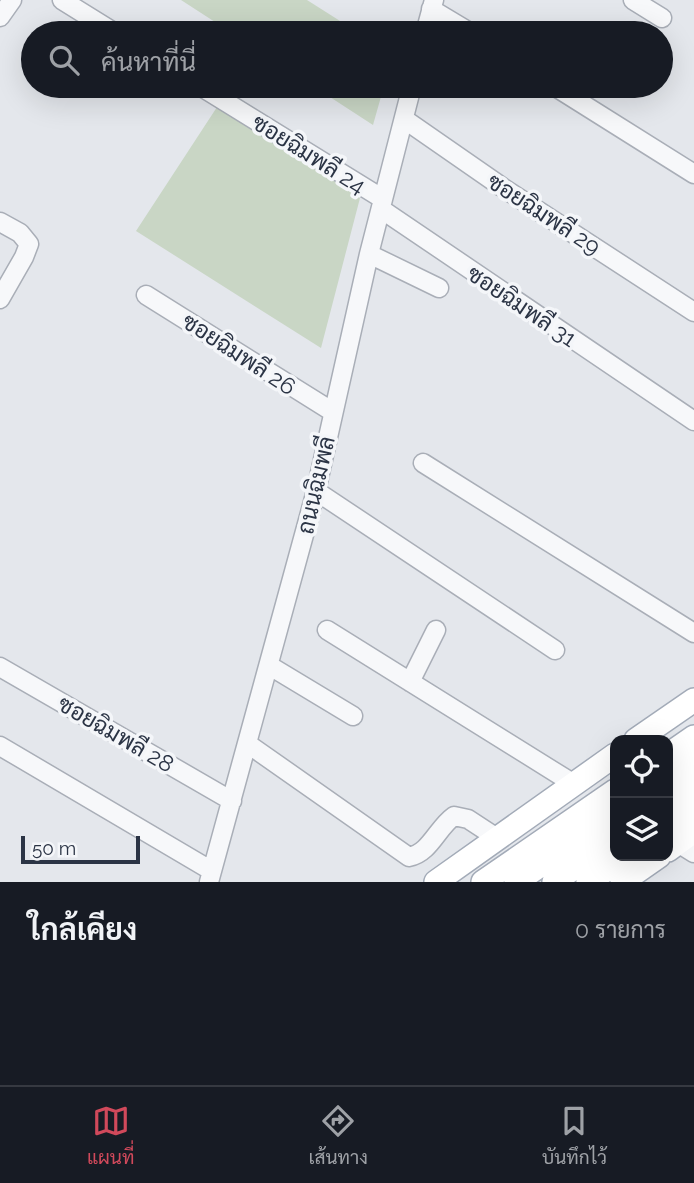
<!DOCTYPE html>
<html lang="th">
<meta charset="utf-8">
<style>
:root{--surface:#171b24;--page:#20242c;--text:#f1f3f6;--muted:#9ea1a6;--line:#363941;--accent:#d1495b}
body{margin:0;font-family:Raleway,Sarabun,sans-serif;background:var(--page);color:var(--text)}
.controls{position:absolute;right:21px;bottom:21px;display:grid;overflow:hidden;border-radius:14px;box-shadow:0 7px 28px #0002}
.controls button{width:63px;height:63px;display:grid;place-items:center;padding:0;border:0;border-bottom:2px solid var(--line);background:var(--surface);color:var(--text);font:35px sans-serif}
.scale{position:absolute;left:21px;bottom:18px;width:119px;box-sizing:border-box;padding-left:7px;border:4px solid #2b3445;border-top:0;font-size:19px;line-height:24px;white-space:nowrap;color:#2b3445;-webkit-text-stroke:5px #f4f6f9;paint-order:stroke}
.list{margin:0;padding:0;list-style:none}
h2{display:flex;justify-content:space-between;align-items:center;height:91px;margin:0;padding:0 28px;font-size:30px}
h2 small{font-size:23px;font-weight:400;color:var(--muted)}
.icon{flex:none;width:38px;height:38px;fill:none;stroke:currentColor;stroke-width:2;stroke-linecap:round;stroke-linejoin:round}
.map{position:relative;flex:none;width:694px;height:882px;overflow:hidden}
.search{position:absolute;background:var(--surface);box-shadow:0 7px 28px #0002;left:21px;right:21px;top:21px;height:77px;display:flex;align-items:center;gap:18px;box-sizing:border-box;padding:0 24px;border-radius:38px;color:var(--muted);font-size:26px}
.sheet{height:203px;background:var(--surface)}
nav{display:flex;justify-content:space-around;align-items:center;box-sizing:border-box;height:98px;border-top:2px solid var(--line);background:var(--surface);font-size:19px;color:var(--muted)}
nav a{display:grid;justify-items:center;gap:4px}
nav .on{color:var(--accent)}
.map>svg:first-child{display:block}
</style>
<div class="map">
<svg width="694" height="882" viewBox="0 0 694 882">
<rect width="100%" height="100%" fill="#e4e7ec"/>
<path fill="#c9d6c5" d="M 181,0 L 307,0 L 359,33 L 232,33 Z
M 313,86 L 384,86 L 373,125 Z
M 219,104 L 360,198 L 321,348 L 136,231 Z"/>
<g fill="none" stroke-linecap="round" stroke-linejoin="round">
<defs>
<path id="minor" d="M 62,0 L 115,33
M 633,0 L 662,18
M 431,9 L 471,33
M 0,17 L 12,0
M 425,33 L 434,0
M 200,86 L 383,199
M 554,86 L 694,174
M 404,119 L 502,187 L 694,312
M 381,209 L 694,421
M 0,222 L 20,233 L 29,244 L 24,257 L 0,299
M 369,254 L 439,288
M 146,295 L 333,412
M 423,463 L 694,633
M 316,491 L 555,650
M 327,630 L 574,784
M 270,666 L 353,716
M 0,667 L 232,801
M 410,682 L 436,630
M 248,744 L 409,857 C 430,853 437,828 454,816 L 468,819 L 497,838
M 0,746 L 212,871
M 678,843 L 694,853
M 209,882 L 316,491 L 369,254 L 412,86"/>
<path id="major" d="M 636,740 L 694,700
M 668,755 L 694,737
M 668,778 L 694,759
M 668,803 L 694,785
M 668,828 L 694,810
M 668,850 L 694,831
M 436,882 L 615,755
M 483,882 L 615,791
M 516,882 L 615,814
M 554,882 L 615,839
M 588,882 L 627,856
M 622,882 L 659,856"/>
</defs>
<use href="#minor" stroke="#a9aeb7" stroke-width="21"/>
<use href="#major" stroke="#a3abb8" stroke-width="26"/>
<use href="#minor" stroke="#f7f8fa" stroke-width="18"/>
<use href="#major" stroke="#fff" stroke-width="23"/>
</g>
<g text-anchor="middle" stroke-width="7" stroke-linejoin="round" paint-order="stroke">
<g font-size="23" fill="#2b3445" stroke="#f4f6f9">
<text transform="translate(309 154) rotate(32)" y="8">ซอยฉิมพลี 24</text>
<text transform="translate(544 214) rotate(33)" y="8">ซอยฉิมพลี 29</text>
<text transform="translate(522 306) rotate(34)" y="8">ซอยฉิมพลี 31</text>
<text transform="translate(239 354) rotate(33)" y="8">ซอยฉิมพลี 26</text>
<text transform="translate(316 485) rotate(-77)" y="8">ถนนฉิมพลี</text>
<text transform="translate(116 734) rotate(30)" y="8">ซอยฉิมพลี 28</text>
</g>
</g>
</svg>
<div class="controls">
<button><svg class="icon" aria-label="locate" viewBox="0 0 24 24"><circle cx="12" cy="12" r="6"/><path d="M12 2v4M12 18v4M2 12h4M18 12h4"/></svg></button>
<button><svg class="icon" aria-label="layers" viewBox="0 0 24 24"><path d="M12 4l9 5-9 5-9-5zM3 14l9 5 9-5"/></svg></button>
</div>
<div class="scale">50 m</div>
<div class="search"><svg class="icon" aria-label="search" viewBox="0 0 24 24"><circle cx="10" cy="10" r="6"/><path d="M15 15l6 6"/></svg>ค้นหาที่นี่</div>
</div>
<section class="sheet">
<h2>ใกล้เคียง<small>0 รายการ</small></h2>
<ul class="list">
</ul>
</section>
<nav>
<a class="on"><svg class="icon" aria-label="map" viewBox="0 0 24 24"><path d="M3 6l6-2 6 2 6-2v14l-6 2-6-2-6 2zM9 4v14M15 6v14"/></svg>แผนที่</a>
<a><svg class="icon" aria-label="directions" viewBox="0 0 24 24"><path d="M12 3l9 9-9 9-9-9zM9 14v-3h6M13 9l2 2-2 2"/></svg>เส้นทาง</a>
<a><svg class="icon" aria-label="saved" viewBox="0 0 24 24"><path d="M7 4h10v16l-5-4-5 4z"/></svg>บันทึกไว้</a>
</nav>
